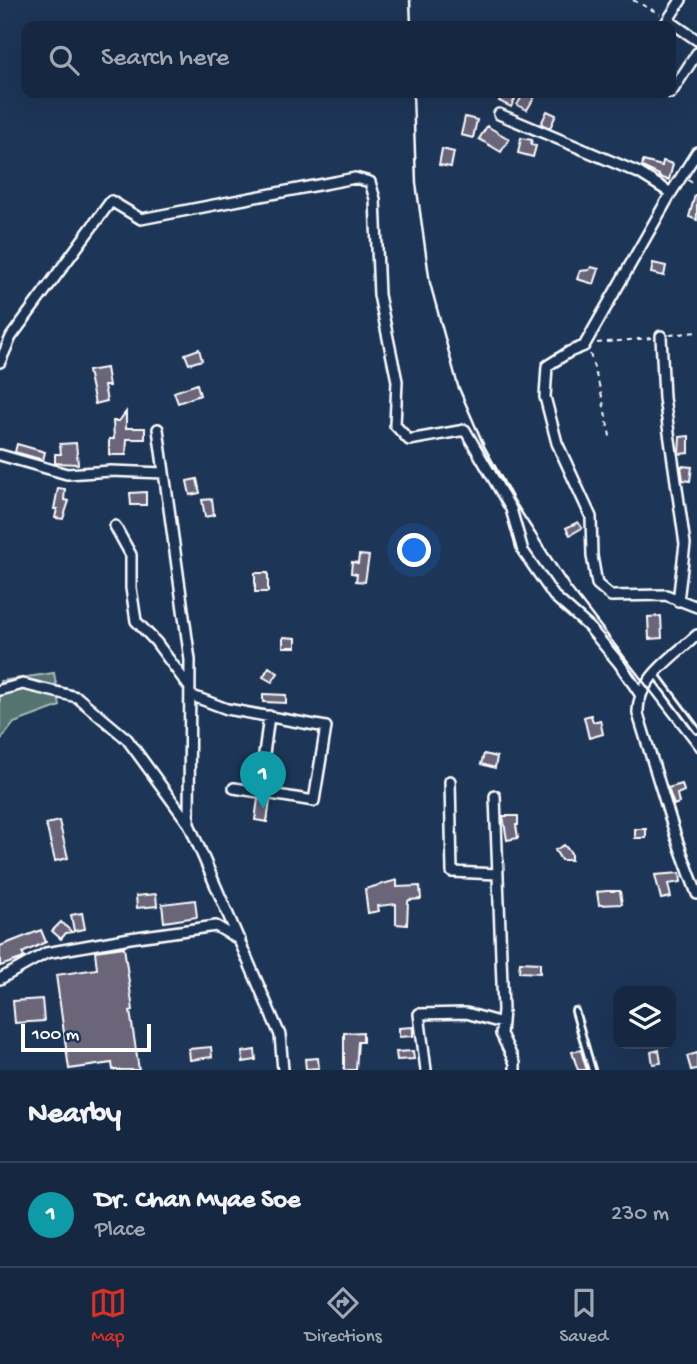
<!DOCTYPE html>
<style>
:root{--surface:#162841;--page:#23344c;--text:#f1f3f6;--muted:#9ea6b1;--line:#35445a;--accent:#d93025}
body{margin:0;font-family:"Gochi Hand",sans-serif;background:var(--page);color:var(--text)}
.controls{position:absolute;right:21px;bottom:21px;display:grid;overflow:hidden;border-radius:14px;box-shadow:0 7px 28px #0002}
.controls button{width:63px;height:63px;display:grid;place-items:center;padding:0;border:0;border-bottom:2px solid var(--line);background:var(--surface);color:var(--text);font:35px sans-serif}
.scale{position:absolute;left:21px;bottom:18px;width:130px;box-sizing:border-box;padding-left:7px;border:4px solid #fff;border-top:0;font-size:19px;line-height:24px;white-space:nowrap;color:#fff;-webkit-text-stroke:5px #1d3557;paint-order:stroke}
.you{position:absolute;left:415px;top:551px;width:24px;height:24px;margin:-18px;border:5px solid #fff;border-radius:50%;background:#1a73e8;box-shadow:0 0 0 10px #1a73e833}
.badge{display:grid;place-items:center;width:46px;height:46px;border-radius:50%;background:var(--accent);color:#fff;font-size:23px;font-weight:700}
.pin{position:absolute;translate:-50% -58px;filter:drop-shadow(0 2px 4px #0008)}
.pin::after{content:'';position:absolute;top:37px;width:24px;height:21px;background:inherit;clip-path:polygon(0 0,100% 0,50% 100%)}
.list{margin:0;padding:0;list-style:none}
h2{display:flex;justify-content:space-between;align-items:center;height:91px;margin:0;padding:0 28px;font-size:30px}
h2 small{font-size:23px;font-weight:400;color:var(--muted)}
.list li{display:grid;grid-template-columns:46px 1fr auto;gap:21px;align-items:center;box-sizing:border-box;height:105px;padding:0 28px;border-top:2px solid var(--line)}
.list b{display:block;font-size:26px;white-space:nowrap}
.list p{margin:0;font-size:23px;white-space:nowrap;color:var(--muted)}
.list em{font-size:23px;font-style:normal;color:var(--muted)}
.icon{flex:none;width:38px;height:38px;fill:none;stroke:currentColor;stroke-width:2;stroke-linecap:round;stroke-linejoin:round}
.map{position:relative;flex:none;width:697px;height:1070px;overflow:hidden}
.search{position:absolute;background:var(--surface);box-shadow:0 7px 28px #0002;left:21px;right:21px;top:21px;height:77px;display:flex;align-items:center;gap:18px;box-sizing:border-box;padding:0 24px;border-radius:14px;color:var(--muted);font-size:26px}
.sheet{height:196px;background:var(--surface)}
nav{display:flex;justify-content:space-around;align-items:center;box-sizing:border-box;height:98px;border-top:2px solid var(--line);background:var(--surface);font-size:19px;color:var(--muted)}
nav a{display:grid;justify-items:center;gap:4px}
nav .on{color:var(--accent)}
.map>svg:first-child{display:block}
</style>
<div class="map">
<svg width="697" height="1070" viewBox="0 0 697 1070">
<rect width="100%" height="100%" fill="#1d3557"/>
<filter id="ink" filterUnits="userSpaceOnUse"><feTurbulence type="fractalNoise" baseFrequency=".0143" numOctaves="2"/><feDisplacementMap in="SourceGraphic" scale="14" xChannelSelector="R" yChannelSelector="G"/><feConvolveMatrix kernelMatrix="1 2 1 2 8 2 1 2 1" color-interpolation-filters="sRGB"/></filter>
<g filter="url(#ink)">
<path fill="#557371" stroke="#aab9b8" stroke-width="2" d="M 54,673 L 60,706 L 14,723 L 0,741 L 0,681 Z"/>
<path fill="#6a6579" stroke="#fff" stroke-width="2" d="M 503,93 L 515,99 L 511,107 L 499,101 Z
M 524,93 L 537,93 L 527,110 L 517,105 Z
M 547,111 L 556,115 L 550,128 L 541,124 Z
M 465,117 L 477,120 L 473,138 L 461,135 Z
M 487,126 L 509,139 L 501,152 L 479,139 Z
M 521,138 L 532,140 L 531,145 L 536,146 L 533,157 L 518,153 Z
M 442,149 L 454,152 L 451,167 L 439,165 Z
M 643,161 L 662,166 L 663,161 L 673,164 L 669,180 L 659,177 L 659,175 L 642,167 Z
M 695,195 L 697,195 L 697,220 L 689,217 Z
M 653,263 L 666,266 L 664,276 L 651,273 Z
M 591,267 L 599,269 L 594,284 L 577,279 L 580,271 L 589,270 Z
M 199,349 L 202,360 L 189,364 L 185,354 Z
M 106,368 L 109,386 L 104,386 L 107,401 L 95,404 L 88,371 Z
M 197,384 L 200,395 L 178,403 L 174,392 Z
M 126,412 L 126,428 L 145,428 L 145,439 L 127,439 L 126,455 L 109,455 L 109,439 L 114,439 L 113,421 L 119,421 Z
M 689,436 L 689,453 L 679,454 L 680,437 Z
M 76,443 L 78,464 L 55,463 L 55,454 L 61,454 L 60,444 Z
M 17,444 L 45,452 L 43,460 L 15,452 Z
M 681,466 L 692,467 L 690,481 L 683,480 Z
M 197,479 L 200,493 L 190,495 L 187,481 Z
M 58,488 L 65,489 L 64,500 L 69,501 L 63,519 L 55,518 L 57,509 L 54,509 Z
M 146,492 L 146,505 L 131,505 L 130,493 Z
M 212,499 L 214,515 L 205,517 L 202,500 Z
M 578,522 L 582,528 L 570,535 L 566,528 Z
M 359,555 L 369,556 L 365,582 L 356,581 L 357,574 L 351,573 L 352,562 L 358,563 Z
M 255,573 L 268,573 L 268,592 L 255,592 Z
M 661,616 L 662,638 L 649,639 L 648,617 Z
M 283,637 L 296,638 L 296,647 L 283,647 Z
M 269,667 L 278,673 L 272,682 L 263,677 Z
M 263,694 L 286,695 L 286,703 L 263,702 Z
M 591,715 L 593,722 L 600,720 L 603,734 L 589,738 L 584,717 Z
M 484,754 L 497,757 L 495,768 L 481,764 Z
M 682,784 L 684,791 L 677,794 L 679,803 L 674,805 L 668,788 Z
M 258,799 L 270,801 L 267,822 L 255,820 Z
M 503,816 L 518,816 L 518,825 L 516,825 L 518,838 L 507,840 Z
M 59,821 L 68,858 L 55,861 L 46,824 Z
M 635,829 L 646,829 L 646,838 L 635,838 Z
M 564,845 L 571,853 L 571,860 L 561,860 L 555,850 Z
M 680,873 L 681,882 L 668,884 L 671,897 L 661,899 L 655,875 Z
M 397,880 L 397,887 L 420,886 L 421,899 L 409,900 L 408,902 L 407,925 L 396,924 L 396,904 L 378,906 L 379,911 L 368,913 L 365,889 Z
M 607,891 L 620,891 L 622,904 L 599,905 L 597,892 Z
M 156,894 L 157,906 L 137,908 L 136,896 Z
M 195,900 L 197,917 L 164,922 L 162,904 Z
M 82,913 L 85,929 L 74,931 L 71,915 Z
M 61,922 L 72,932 L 66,933 L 61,939 L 52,931 Z
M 41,930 L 46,942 L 22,953 L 24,957 L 21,959 L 0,966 L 0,946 Z
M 124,947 L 133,1010 L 130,1011 L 139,1070 L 113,1070 L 112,1063 L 69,1069 L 56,975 L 97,969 L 95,951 Z
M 520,962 L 540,963 L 540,973 L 519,972 Z
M 42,999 L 44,1021 L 15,1023 L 13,1001 Z
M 413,1027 L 413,1036 L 399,1037 L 399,1028 Z
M 363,1032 L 363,1042 L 358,1042 L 356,1070 L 344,1070 L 344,1033 Z
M 211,1047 L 212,1057 L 190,1060 L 189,1049 Z
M 255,1050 L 256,1060 L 243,1062 L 242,1052 Z
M 581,1050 L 584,1061 L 587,1070 L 578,1070 L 572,1052 Z
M 659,1050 L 661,1063 L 653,1064 L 651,1052 Z
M 413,1051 L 414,1059 L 397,1060 L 396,1052 Z
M 697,1053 L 697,1069 L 691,1070 L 687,1056 Z
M 318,1058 L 319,1068 L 306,1069 L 305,1059 Z"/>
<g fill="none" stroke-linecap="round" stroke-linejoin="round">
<defs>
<path id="service" d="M 656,675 L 697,730
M 575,1011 L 592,1070"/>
<path id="minor" d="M 668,20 L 697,40
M 664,26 L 681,0
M 671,93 L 697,53
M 499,114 L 639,173 L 671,193 L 697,152
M 671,193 L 584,346 L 569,352 L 547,366 L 545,397 L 557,443 L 591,517 L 592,556 L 597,584 L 611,596 L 666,595 L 697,607
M 661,336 L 664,398 L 685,544 L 678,601
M 0,362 L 11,337 L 111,201 L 141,219 L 355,178 L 370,182 L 375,199 L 379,295 L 397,381 L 395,425 L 409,440 L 465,430 L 511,509 L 523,551 L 554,596 L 589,627 L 619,663 L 640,694
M 158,429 L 190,660 L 189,824 L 280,1035 L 283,1070
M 0,455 L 67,474 L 111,471 L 164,473
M 115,526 L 131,555 L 131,588 L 136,621 L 156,642 L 190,688
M 697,635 C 674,656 636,680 638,714 L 676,837 L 697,894
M 0,690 L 23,684 L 77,697 L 127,739 L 189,824
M 190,695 L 227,709 L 326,727 L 314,801 L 234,788
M 450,781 L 452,872 L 498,874
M 259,792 L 269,716
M 495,796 L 503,1010 L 501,1034 L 515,1063 L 515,1070
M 0,979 L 46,953 L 130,938 L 216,926 L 240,940
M 426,1070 L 419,1014 L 466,1013 L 502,1023"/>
</defs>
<use href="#service" stroke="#fff" stroke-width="10"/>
<use href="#minor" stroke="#fff" stroke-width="14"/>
<path stroke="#fff" stroke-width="2" stroke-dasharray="5 5" stroke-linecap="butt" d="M 633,0 L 660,14
M 688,180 L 697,186
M 670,335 L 697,332
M 597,343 L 651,338
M 590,354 L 601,392 L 611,441"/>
<use href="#service" stroke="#1d3557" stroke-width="4.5"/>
<use href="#minor" stroke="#1d3557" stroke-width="9"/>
<path stroke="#fff" stroke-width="2.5" d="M 410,0 L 411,26
M 413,93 L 416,183 L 430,283 L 458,386 L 484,446 L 514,501 L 570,587 L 697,751"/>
</g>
</g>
</svg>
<div class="controls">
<button><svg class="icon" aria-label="layers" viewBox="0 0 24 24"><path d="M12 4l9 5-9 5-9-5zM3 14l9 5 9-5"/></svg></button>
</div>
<div class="scale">100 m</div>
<div class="you"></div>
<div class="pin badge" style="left:263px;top:809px;background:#0f9aa8">1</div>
<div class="search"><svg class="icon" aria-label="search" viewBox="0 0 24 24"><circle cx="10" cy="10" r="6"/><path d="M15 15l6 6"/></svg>Search here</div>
</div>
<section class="sheet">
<h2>Nearby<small></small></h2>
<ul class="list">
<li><span class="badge" style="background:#0f9aa8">1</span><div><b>Dr. Chan Myae Soe</b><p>Place</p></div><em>230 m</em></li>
</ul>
</section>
<nav>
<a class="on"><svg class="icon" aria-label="map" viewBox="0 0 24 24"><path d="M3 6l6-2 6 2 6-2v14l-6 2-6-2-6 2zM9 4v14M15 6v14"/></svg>Map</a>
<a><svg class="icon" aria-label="directions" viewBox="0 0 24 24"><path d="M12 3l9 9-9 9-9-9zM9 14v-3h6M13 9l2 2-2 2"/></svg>Directions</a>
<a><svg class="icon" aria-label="saved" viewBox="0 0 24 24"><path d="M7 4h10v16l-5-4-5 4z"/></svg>Saved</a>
</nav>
